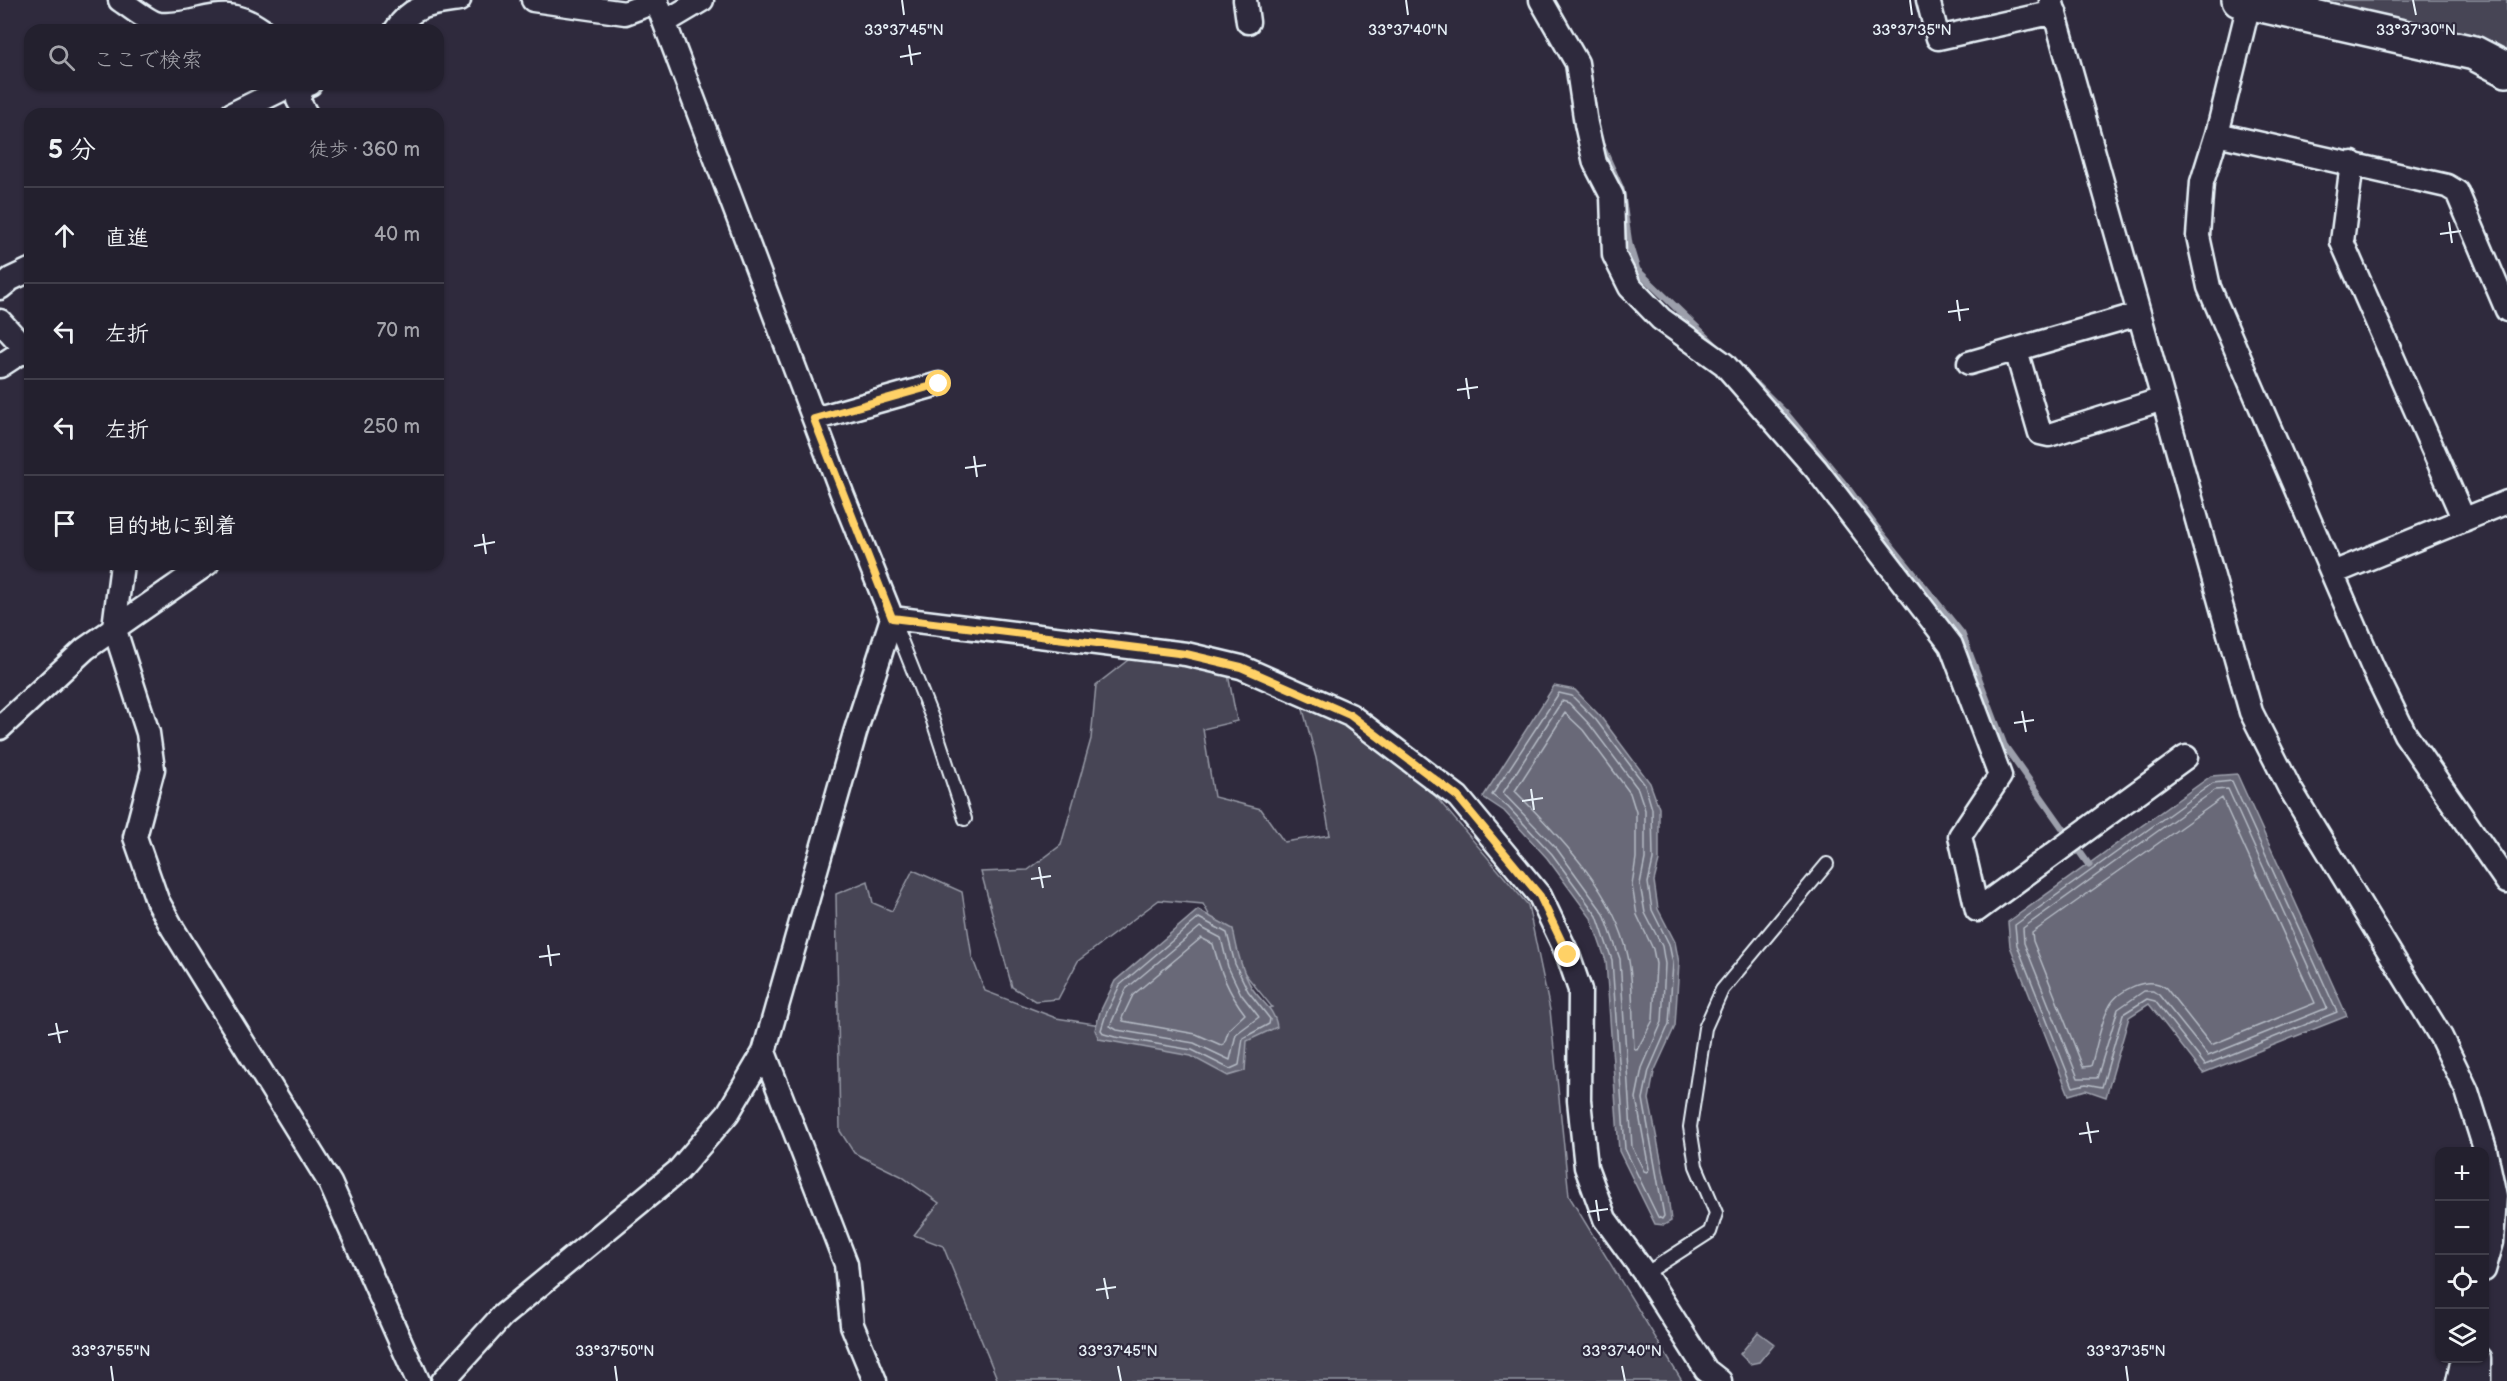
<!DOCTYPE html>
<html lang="ja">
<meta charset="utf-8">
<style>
:root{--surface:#23202e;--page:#2f2d3a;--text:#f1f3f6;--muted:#a3a3aa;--line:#403e4a}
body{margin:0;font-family:"Balsamiq Sans","Klee One",sans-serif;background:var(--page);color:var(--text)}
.controls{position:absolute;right:18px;bottom:18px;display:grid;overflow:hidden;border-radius:12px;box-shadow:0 2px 4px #0004}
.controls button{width:54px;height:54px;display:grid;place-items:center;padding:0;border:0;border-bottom:2px solid var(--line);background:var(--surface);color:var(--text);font:30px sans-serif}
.stop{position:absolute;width:18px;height:18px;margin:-14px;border:4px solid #ffd166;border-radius:50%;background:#fff}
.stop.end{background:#ffd166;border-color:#fff;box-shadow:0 2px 6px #0008}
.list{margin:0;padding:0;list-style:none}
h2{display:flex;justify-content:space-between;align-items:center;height:78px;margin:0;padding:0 24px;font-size:26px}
h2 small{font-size:20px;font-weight:400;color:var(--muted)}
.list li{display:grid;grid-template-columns:39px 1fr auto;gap:18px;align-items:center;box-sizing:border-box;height:96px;padding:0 24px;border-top:2px solid var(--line)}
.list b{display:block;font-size:22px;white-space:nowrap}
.list em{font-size:20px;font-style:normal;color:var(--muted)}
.icon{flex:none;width:33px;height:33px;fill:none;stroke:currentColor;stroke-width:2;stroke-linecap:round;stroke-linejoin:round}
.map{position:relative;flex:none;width:2507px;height:1381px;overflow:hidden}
.search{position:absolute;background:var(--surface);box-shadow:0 2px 4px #0004;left:24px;top:24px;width:420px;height:66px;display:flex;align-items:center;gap:15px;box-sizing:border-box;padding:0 21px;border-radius:18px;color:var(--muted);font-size:22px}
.panel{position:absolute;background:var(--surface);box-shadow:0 2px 4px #0004;left:24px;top:108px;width:420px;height:462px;border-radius:18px}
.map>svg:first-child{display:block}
</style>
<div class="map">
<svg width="2507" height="1381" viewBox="0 0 2507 1381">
<rect width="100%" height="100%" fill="#2f2a3d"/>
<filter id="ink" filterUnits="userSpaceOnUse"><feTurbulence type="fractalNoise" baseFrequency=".0167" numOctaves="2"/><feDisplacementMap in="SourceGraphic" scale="12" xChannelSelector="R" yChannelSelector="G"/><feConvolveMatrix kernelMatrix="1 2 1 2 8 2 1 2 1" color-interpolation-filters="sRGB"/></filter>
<g filter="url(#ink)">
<path fill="#464455" stroke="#979aa6" stroke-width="1.5" d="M 2287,0 L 2507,0 L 2507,52 Z
M 1141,650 L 1227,669 L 1237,721 L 1203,729 L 1214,797 L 1261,809 L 1284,842 L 1330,835 L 1316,758 L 1297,687 L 1383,752 L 1436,797 L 1528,905 L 1550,1010 L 1569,1196 L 1682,1381 L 998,1381 L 943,1246 L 914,1235 L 939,1203 L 901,1176 L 854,1153 L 840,1131 L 836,894 L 868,881 L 873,903 L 892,911 L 913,870 L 962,892 L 972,957 L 985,991 L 1056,1018 L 1094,1024 L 1185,1045 L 1231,1018 L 1272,1007 L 1237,964 L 1203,904 L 1159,900 L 1078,961 L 1058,999 L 1035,1001 L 1012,987 L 981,872 L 1028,870 L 1061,845 L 1091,739 L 1096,685 Z"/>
<path fill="#696978" stroke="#9c9fab" stroke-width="1.5" d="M 1554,686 L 1575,690 L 1600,716 L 1650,783 L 1659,808 L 1659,861 L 1654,881 L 1658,909 L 1675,942 L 1679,963 L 1675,1026 L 1654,1072 L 1649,1099 L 1668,1195 L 1671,1221 L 1664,1225 L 1655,1224 L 1619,1151 L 1606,961 L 1591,918 L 1547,858 L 1504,811 L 1483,797 Z
M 2237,774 L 2347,1016 L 2203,1073 L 2149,1004 L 2129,1017 L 2106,1097 L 2086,1090 L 2069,1095 L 2010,946 L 2008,922 L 2211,776 Z
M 1198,910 L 1233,929 C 1237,949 1241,970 1252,988 C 1261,1002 1275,1009 1277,1027 L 1247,1041 L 1245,1071 L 1228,1076 L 1191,1056 L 1099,1039 L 1095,1030 L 1100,1012 L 1115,981 Z
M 1758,1332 L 1774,1344 L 1759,1362 L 1750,1364 L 1740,1354 Z"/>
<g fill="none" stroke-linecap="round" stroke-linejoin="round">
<path stroke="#b5bbc5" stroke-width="1.5" d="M 1559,693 L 1572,696 L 1596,720 L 1645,785 L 1652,809 L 1653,860 L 1648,883 L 1652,910 L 1669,944 L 1673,963 L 1669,1024 L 1649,1070 L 1643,1099 L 1664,1216 L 1662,1219 L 1658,1217 L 1625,1149 L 1612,960 L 1597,916 L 1552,854 L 1508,807 L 1492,795 Z
M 1562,701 L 1569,703 L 1590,725 L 1638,789 L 1645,810 L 1645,859 L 1640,884 L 1645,913 L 1662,946 L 1665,964 L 1662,1022 L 1642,1068 L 1636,1098 L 1649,1169 L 1647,1172 L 1644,1171 L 1632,1147 L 1620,959 L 1604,914 L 1557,849 L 1503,793 Z
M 1565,713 L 1583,730 L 1630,793 L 1636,812 L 1636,858 L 1632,885 L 1637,915 L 1653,949 L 1656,964 L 1653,1020 L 1637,1050 L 1634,1048 C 1632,1020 1634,982 1628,956 C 1615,892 1559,836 1515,791 Z
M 2232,781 L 2337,1012 L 2205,1065 L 2155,1001 L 2147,999 L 2123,1014 L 2102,1087 L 2086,1084 L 2073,1087 L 2017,945 L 2015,925 L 2213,783 Z
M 2228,789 L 2327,1008 L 2208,1056 L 2159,995 L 2153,991 L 2144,991 L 2118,1009 L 2097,1078 L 2078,1078 L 2024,943 L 2023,928 L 2215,790 Z
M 2222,798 L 2315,1003 L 2211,1045 L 2166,988 C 2149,975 2118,989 2109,1007 C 2100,1024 2097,1047 2091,1066 L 2083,1067 L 2033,941 L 2032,933 Z
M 1199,918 L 1227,933 L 1235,964 L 1248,991 L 1270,1019 L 1269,1024 L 1243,1038 L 1239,1065 L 1230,1069 L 1192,1050 L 1115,1037 L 1104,1034 L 1101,1030 L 1106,1014 L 1120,985 Z
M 1200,927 L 1221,938 L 1228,967 L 1241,994 L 1259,1017 L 1236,1034 L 1230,1060 L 1194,1043 L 1117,1030 L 1110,1026 L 1126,989 Z
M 1201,938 L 1213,944 C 1220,971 1228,992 1245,1014 L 1229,1029 L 1224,1044 L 1221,1045 L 1196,1034 L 1123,1021 L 1122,1018 L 1133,995 Z"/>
<path stroke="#9c9fab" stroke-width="7" d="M 1599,140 L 1621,189 L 1629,244 L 1637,270 L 1716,346
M 1755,383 L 1787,415 L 1849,490 L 1876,527 L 1962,634 L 2004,745 L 2089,865"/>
<defs>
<path id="lane" d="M 893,620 L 932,718 L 965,819
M 1645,1274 L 1710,1232 L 1716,1213 L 1696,1166 L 1690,1127 L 1705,1028 L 1722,990 L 1827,864"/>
<path id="street" d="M 120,0 C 129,6 150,23 160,24 C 203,27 221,0 262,30
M 533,0 L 625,13 L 657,1
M 1245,0 L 1248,22
M 1541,0 L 1577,63 L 1586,124 L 1595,163 L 1612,196 L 1614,255 L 1630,287 L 1661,319 L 1724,364 L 1816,469 L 1951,645 L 2000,776 L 1960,836 L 1977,910 L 2186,757
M 1928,0 L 1938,38 L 2055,12
M 2051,0 L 2251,712 L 2289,787 L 2441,1037 L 2467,1091 L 2485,1149 L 2495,1196 L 2492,1242 L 2484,1270
M 2249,4 L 2217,134 L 2202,182 L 2198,236 L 2209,287 L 2373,668 L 2405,734 L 2507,882
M 665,22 L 702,0
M 396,30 C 411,5 432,4 459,0
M 301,84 L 303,87 L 298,100 L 306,114
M 232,114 L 281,90 L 310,84
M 2217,134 L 2447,186 L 2457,192 L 2507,310
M 2352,163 L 2342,242 L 2464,520
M 0,288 L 11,279 L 30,270
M 0,321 L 30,354
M 2016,350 L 2040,433 L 2049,435 L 2163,399
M 1969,363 L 2139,314
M 0,366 L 26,349
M 814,419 L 939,384
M 122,564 L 114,627 L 148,733 L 153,769 L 135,837 L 157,900 L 173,929 L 330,1183 L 418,1381
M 2333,573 L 2507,502
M 892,618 L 1186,654 L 1241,667 L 1350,715 L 1458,797 L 1540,896 L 1568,955 L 1580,990 L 1579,1100 L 1586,1167 L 1605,1219 L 1645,1274 L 1706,1370 L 1720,1381
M 0,728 L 85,649 L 207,564
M 764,1052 L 846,1264 L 852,1325 L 875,1381
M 2479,1358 L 2479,1381
M 443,1381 L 502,1316 L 678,1171 L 728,1113 L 764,1052 L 855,733 L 892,618 L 843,496 L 656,0
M 2458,1381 L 2463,1358"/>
<path id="secondary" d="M 2239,0 L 2474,53 L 2507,70"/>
</defs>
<use href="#lane" stroke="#e8f1f8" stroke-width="16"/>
<use href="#street" stroke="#e8f1f8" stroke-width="27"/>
<use href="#secondary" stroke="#e8f1f8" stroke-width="38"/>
<use href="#lane" stroke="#2f2a3d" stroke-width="12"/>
<use href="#street" stroke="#2f2a3d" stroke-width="22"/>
<use href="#secondary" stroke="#2f2a3d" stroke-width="33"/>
</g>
</g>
<g fill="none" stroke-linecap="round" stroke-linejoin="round" filter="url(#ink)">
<path stroke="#ffd166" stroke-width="8" d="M 939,384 L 814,419 L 892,618 L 1186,654 L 1241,667 L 1350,715 L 1458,797 L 1540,896 L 1568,955"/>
</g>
<path fill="none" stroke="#e8f1f8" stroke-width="2" d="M 902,0 L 904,15M 1406,0 L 1408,15M 1910,0 L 1912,15M 2413,0 L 2416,15M 909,45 L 912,65M 900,57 L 921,53M 2449,222 L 2452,243M 2440,234 L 2461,231M 1957,300 L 1960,321M 1948,312 L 1969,309M 1466,378 L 1469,399M 1457,390 L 1478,387M 974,456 L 977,477M 965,468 L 986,465M 483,534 L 486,554M 474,546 L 495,542M 2022,711 L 2026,732M 2014,723 L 2034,720M 1531,789 L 1534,810M 1522,801 L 1543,798M 1039,867 L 1043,888M 1031,879 L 1051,876M 548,945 L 551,966M 539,957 L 560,954M 56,1023 L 60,1043M 48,1035 L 68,1031M 2087,1122 L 2091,1143M 2079,1134 L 2099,1131M 1596,1200 L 1599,1221M 1587,1212 L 1608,1209M 1104,1278 L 1108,1299M 1096,1290 L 1116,1287M 111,1366 L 113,1381M 615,1366 L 617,1381M 1118,1366 L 1121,1381M 1622,1366 L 1625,1381M 2126,1366 L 2128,1381"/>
<g font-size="15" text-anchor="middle" fill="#e8f1f8" stroke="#2f2a3d" stroke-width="4.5" stroke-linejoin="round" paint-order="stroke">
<text x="2416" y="35">33°37'30"N</text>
<text x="904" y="35">33°37'45"N</text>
<text x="1408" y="35">33°37'40"N</text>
<text x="1912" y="35">33°37'35"N</text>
<text x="111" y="1356">33°37'55"N</text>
<text x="615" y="1356">33°37'50"N</text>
<text x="1118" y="1356">33°37'45"N</text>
<text x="1622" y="1356">33°37'40"N</text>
<text x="2126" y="1356">33°37'35"N</text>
</g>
</svg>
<div class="controls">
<button>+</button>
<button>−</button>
<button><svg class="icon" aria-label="locate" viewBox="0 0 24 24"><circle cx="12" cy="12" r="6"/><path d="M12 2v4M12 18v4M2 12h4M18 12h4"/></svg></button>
<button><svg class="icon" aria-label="layers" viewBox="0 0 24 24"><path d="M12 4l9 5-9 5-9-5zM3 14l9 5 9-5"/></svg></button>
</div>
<div class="stop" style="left:939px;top:384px"></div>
<div class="stop end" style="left:1568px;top:955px"></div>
<div class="search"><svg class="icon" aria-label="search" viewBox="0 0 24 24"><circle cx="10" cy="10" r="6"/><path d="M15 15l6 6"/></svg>ここで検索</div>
<section class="panel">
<h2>5 分<small>徒歩 · 360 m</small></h2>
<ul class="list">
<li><svg class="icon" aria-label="ahead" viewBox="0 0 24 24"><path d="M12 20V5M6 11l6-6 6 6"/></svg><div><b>直進</b></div><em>40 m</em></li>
<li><svg class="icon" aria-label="left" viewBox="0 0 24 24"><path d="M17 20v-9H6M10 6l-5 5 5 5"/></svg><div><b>左折</b></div><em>70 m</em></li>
<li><svg class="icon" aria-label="left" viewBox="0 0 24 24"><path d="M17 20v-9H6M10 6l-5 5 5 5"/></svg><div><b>左折</b></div><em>250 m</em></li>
<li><svg class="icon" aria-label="arrive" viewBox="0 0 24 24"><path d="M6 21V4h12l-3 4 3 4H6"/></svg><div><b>目的地に到着</b></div></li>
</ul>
</section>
</div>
